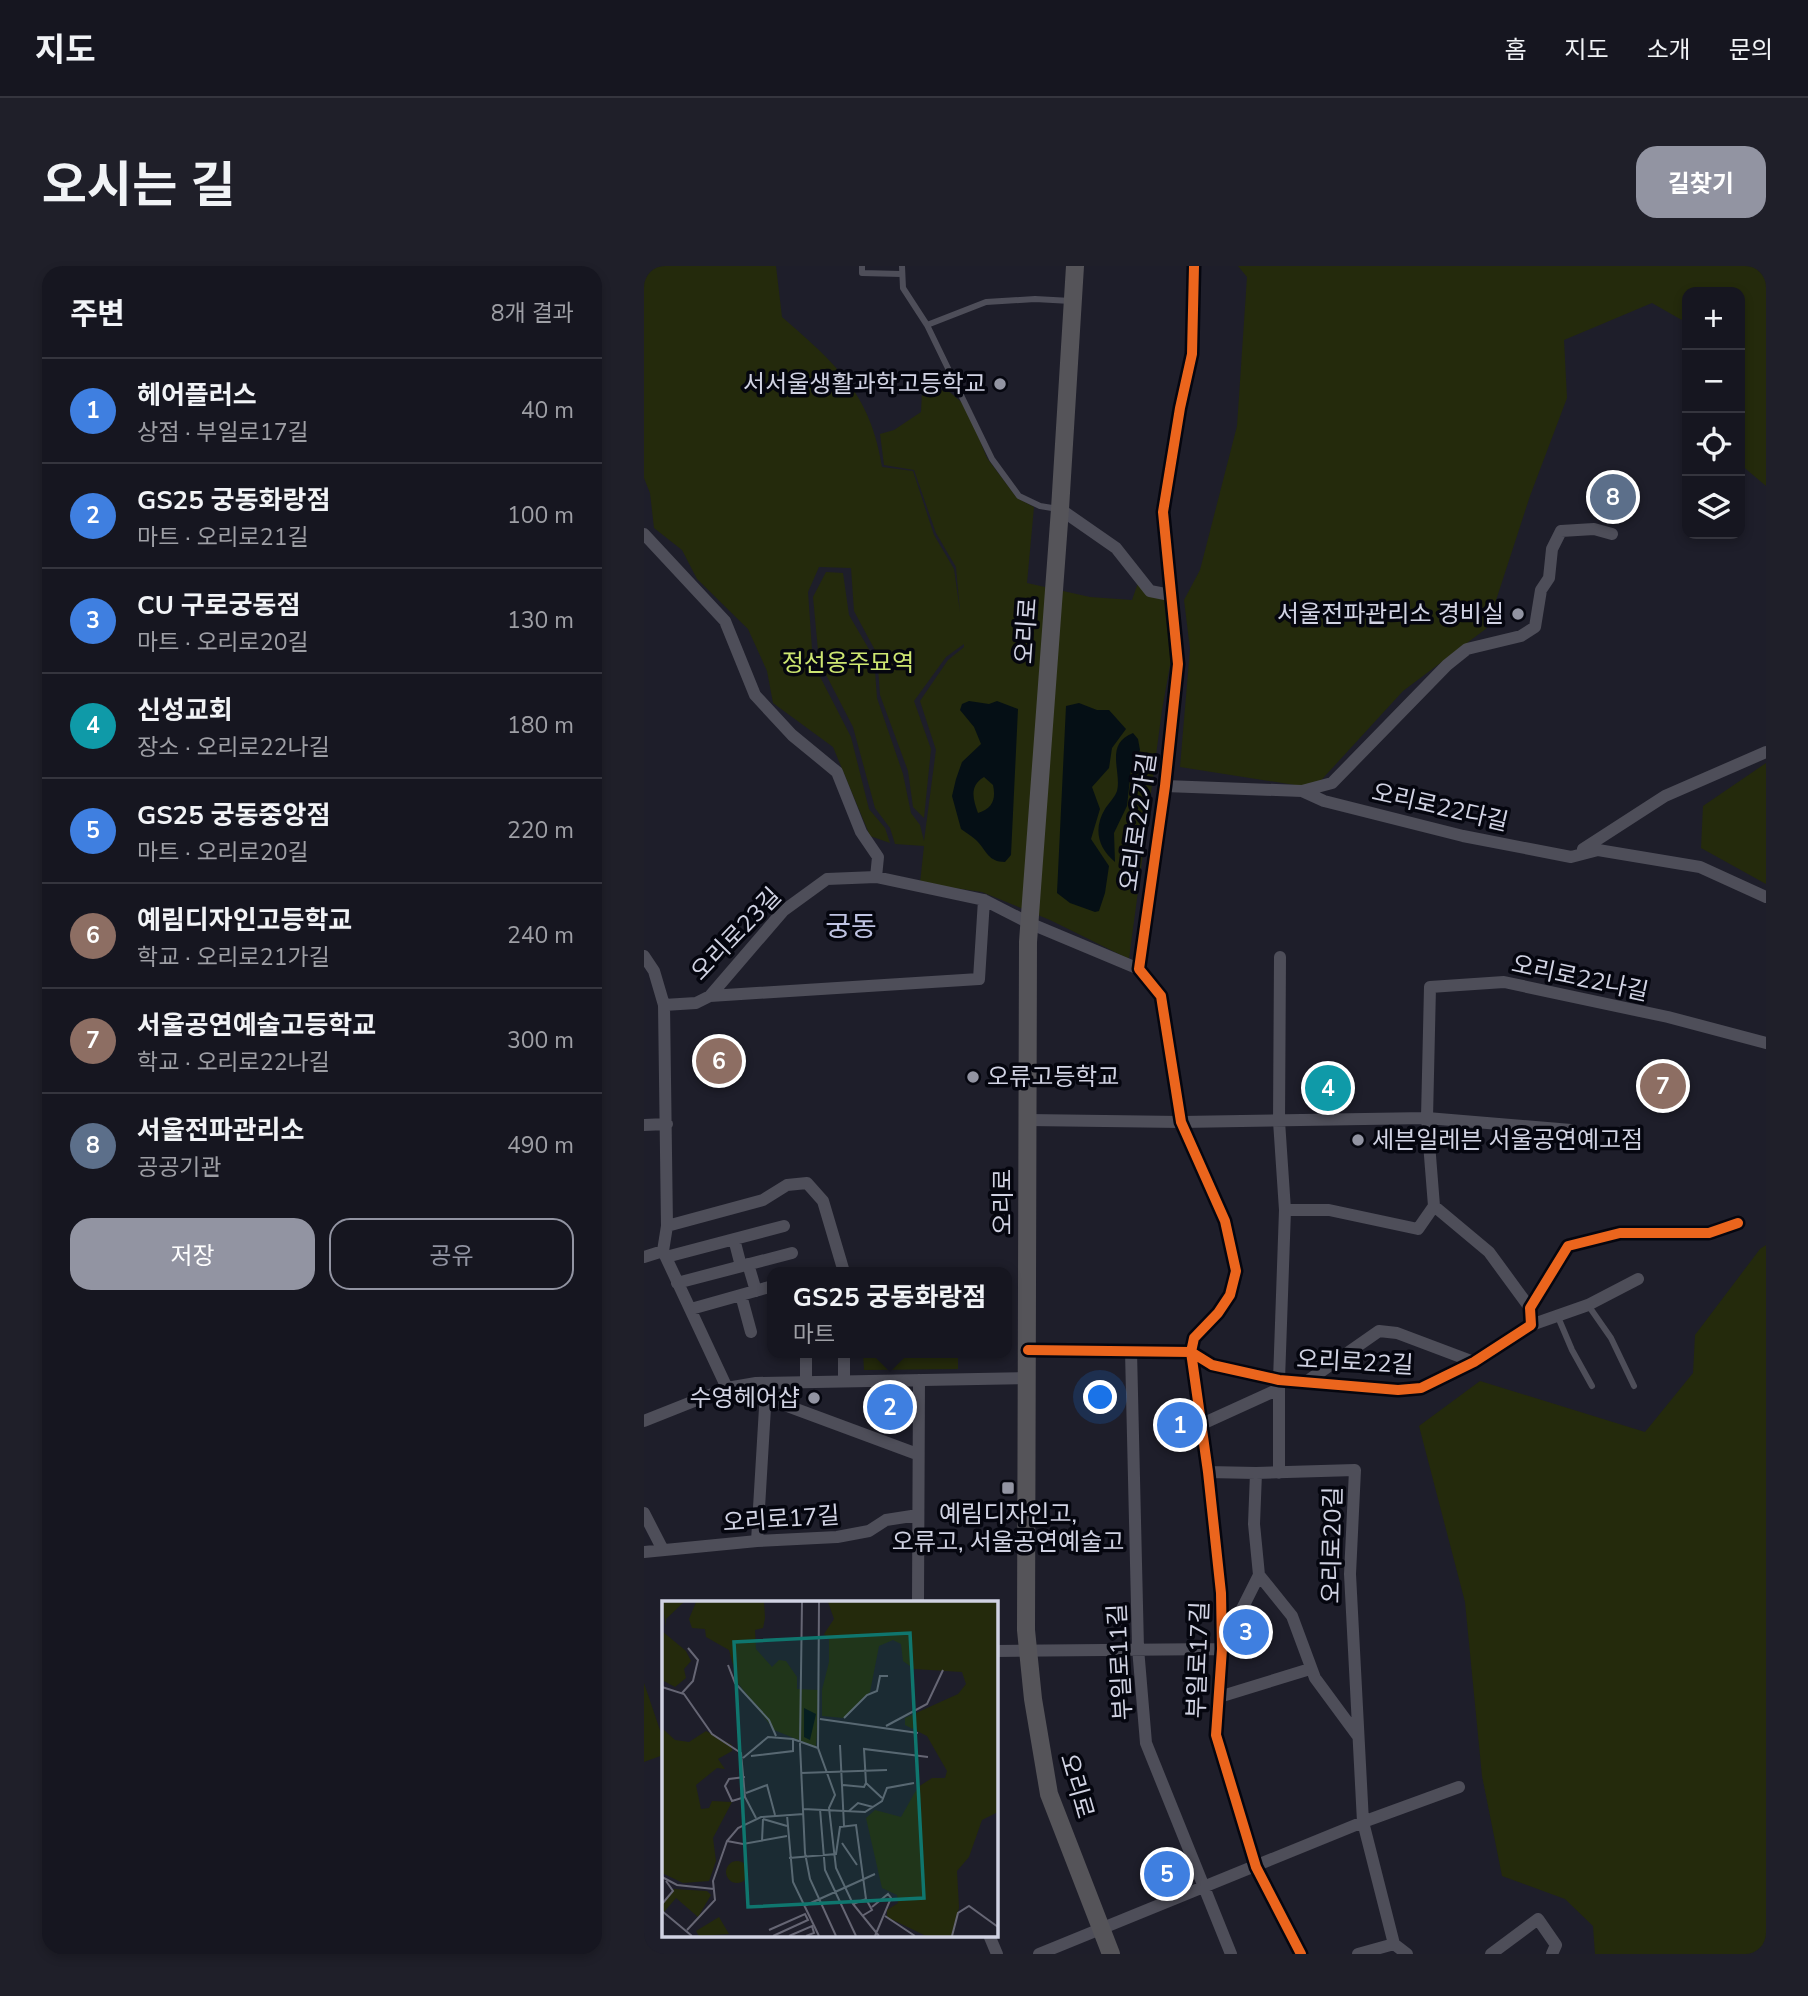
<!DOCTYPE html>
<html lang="ko">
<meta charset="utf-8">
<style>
:root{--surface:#161620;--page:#1f1f29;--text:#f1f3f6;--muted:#9e9fa5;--line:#35353e;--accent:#9294a2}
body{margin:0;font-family:"Nunito Sans","Noto Sans KR",sans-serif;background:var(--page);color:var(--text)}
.controls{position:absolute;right:21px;top:21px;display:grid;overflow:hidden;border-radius:14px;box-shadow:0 4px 10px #0003}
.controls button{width:63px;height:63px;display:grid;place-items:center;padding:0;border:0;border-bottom:2px solid var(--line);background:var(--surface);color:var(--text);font:35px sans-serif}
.you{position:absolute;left:457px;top:1132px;width:24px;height:24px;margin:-18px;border:5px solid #fff;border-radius:50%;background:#1a73e8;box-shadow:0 0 0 10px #1a73e833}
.badge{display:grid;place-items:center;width:46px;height:46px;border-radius:50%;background:var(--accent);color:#fff;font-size:23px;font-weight:700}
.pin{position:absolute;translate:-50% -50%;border:4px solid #fff;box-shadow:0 2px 7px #0006}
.popup{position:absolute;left:123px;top:1001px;width:245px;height:91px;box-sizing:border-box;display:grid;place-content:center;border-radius:14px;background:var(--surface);filter:drop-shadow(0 2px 5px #0005);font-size:23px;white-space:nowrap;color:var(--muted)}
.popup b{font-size:26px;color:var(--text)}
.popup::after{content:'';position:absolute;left:50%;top:100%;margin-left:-14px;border:14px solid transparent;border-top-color:var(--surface)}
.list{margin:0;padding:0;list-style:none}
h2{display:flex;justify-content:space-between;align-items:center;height:91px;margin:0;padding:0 28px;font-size:30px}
h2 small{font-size:23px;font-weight:400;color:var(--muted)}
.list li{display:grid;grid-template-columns:46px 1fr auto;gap:21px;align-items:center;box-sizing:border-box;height:105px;padding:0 28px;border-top:2px solid var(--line)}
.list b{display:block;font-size:26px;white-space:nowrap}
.list p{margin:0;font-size:23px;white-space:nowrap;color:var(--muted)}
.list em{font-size:23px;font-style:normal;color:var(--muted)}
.actions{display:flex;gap:14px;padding:21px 28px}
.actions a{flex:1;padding:16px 0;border:2px solid var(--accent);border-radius:21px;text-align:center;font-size:24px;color:var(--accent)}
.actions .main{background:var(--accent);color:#fff}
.icon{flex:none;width:38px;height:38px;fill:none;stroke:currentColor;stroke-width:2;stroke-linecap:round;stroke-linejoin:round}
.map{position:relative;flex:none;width:1122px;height:1688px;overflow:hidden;border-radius:21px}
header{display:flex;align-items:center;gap:42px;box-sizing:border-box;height:98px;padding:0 35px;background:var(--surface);border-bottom:2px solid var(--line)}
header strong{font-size:33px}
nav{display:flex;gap:38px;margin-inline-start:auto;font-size:24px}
.intro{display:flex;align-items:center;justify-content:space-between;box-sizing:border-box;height:168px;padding:0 42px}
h1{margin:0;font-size:49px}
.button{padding:18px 32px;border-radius:21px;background:var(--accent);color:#fff;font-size:24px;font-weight:700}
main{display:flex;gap:42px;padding:0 42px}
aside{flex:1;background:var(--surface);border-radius:21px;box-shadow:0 4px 10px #0003}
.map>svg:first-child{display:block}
</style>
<header>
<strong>지도</strong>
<nav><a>홈</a><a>지도</a><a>소개</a><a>문의</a></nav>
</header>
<div class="intro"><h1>오시는 길</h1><a class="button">길찾기</a></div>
<main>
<aside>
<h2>주변<small>8개 결과</small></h2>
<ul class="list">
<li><span class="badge" style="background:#3f7fe0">1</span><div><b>헤어플러스</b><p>상점 · 부일로17길</p></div><em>40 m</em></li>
<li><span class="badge" style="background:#3f7fe0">2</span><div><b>GS25 궁동화랑점</b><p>마트 · 오리로21길</p></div><em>100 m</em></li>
<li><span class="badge" style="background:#3f7fe0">3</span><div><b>CU 구로궁동점</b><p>마트 · 오리로20길</p></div><em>130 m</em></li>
<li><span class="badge" style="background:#0f9aa8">4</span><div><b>신성교회</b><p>장소 · 오리로22나길</p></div><em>180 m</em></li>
<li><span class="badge" style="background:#3f7fe0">5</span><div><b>GS25 궁동중앙점</b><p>마트 · 오리로20길</p></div><em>220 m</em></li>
<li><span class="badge" style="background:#8d6e63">6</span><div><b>예림디자인고등학교</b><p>학교 · 오리로21가길</p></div><em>240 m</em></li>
<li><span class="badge" style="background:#8d6e63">7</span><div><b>서울공연예술고등학교</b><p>학교 · 오리로22나길</p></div><em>300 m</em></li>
<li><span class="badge" style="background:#5c6f8a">8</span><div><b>서울전파관리소</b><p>공공기관</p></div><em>490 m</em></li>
</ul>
<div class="actions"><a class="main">저장</a><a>공유</a></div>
</aside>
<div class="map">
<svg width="1122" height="1688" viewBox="0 0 1122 1688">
<rect width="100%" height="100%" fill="#1e1e2a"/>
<path fill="#242a0c" d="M 0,0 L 132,0 L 138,51 C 191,97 227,128 238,201 L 269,205 L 290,269 L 310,303 L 316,346 L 312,301 L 292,267 L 270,204 L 240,199 L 236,168 L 250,164 L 277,146 L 278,126 L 302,123 L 322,140 L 343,192 L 373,232 L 390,241 L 383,317 L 446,331 L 488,334 L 494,317 L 524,334 L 528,388 L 518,444 L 485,693 L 406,654 L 338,626 L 276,617 L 280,580 L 251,578 L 246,562 L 231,542 L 209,461 L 175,395 L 169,331 L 182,306 L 199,307 L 205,349 L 230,392 L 233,432 L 259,508 L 267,547 L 276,559 L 280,575 L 292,484 L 276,435 L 304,394 L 320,381 L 320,378 L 302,391 L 270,435 L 287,483 L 280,552 L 269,541 L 264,505 L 236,429 L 233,388 L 210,345 L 207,302 L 175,301 L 164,326 L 169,397 L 207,471 L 225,543 L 241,562 L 246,577 L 226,570 L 189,481 L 129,437 L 123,405 L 104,363 L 53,313 L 38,284 L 10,262 L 6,227 L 0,212 Z
M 594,0 L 1122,0 L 1122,220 L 1096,198 L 1096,26 L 1043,26 L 1043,57 L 1008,37 L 920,74 L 923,132 L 886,230 L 843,362 L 759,425 L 670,522 L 536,501 L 546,383 L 540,334 L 556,304 L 593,160 L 603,11 Z
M 1122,497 L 1122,618 L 1057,582 L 1059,540 Z
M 1122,979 L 1122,1688 L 951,1688 L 949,1660 L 921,1633 L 858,1610 L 838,1510 L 821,1336 L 775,1160 L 836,1115 L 1001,1166 L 1049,1107 L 1051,1069 L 1116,983 Z
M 219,1087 L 314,1087 L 314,1103 L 220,1104 Z
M 0,1417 L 19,1473 L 19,1489 L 0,1496 Z"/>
<path fill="#050f15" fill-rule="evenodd" d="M 325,435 L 345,438 L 353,435 L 374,443 L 367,589 L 361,596 C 344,596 343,585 332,574 C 328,570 322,567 317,563 L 308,530 L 312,513 L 318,496 L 337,478 L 330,461 L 316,444 L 318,438 ZM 340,511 L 349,519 C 352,533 349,542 334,547 C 329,533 325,520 340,511 Z
M 435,437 L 453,444 L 465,444 L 482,463 L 468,482 L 465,502 L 448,521 L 456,543 L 447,573 L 465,600 L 461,627 L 455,645 L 451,646 L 426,637 L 413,627 L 422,440 Z
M 489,467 L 494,473 L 496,484 L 487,503 L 483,540 L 470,567 L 471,596 C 454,582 449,563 461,543 C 464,538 471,531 473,525 C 478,506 460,478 489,467 Z"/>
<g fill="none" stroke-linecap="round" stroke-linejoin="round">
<path stroke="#4e4e59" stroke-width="6" d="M 218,0 L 218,7 L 257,8
M 258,0 L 259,22 L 283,59 L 348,193 L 375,230 L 396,240 L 414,243
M 283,59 L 342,36 L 391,33 L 427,35
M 944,1039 L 967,1072 L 990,1120
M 914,1051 L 928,1084 L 948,1120"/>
<path stroke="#4e4e59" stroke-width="12" d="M 550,0 L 548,88 L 536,142 L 519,246 L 534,398 L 521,520 L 495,703 L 517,730 L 537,856 L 581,955 L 592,1005 L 586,1029 L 574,1047 L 550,1072 L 547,1086 L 564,1206 L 577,1327 L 578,1383 L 572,1469 L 612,1601 L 657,1688
M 416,243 L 472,282 L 506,325 L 526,329
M 0,268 L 81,355 L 111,429 L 148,469 L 193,506 L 217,566 L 234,591 L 232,611
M 521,520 L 658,525 L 680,535 L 819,570 L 927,591 L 954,584 L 1056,601 L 1122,631
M 658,525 L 688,517 L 803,399 L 823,383 L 877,370 L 891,361 L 897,324 L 905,312 L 908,283 L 917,265 L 950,263 L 968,268
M 939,583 L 1021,530 L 1122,486
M 0,690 L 10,705 L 20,739 L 23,960 L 19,985 L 83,1122
M 66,730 L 335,713 L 340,634
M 20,739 L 52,737 L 66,730 L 139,645 L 183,613 L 232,611 L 340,634 L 385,657 L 495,703
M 384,854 L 537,856 L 783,852 L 927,864
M 0,859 L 23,858
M 790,940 L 845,986 L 886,1042
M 641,944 L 685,944 L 774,963 L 790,940 L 783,852 L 786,721 L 860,716 L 1024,751 L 1122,777
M 23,960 L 119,934 L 143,919 L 163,917 L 179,935 L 200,1006
M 90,973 L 97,1000
M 0,991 L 19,985
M 22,991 L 140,960
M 104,998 L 112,1025
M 33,1017 L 148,987
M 97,1029 L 107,1066
M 47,1043 L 129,1020
M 887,1059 L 944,1039 L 994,1013
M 384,1084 L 547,1086 L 568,1099 L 635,1114 L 754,1124 L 777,1122 L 830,1096 L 887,1059 L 886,1042 L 924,980 L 976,967 L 1065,967 L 1094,957
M 487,1085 L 494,1382 L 502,1477 L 587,1688
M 200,1087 L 200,1114
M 162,1115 L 162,1087
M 662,1116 L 735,1065 L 753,1067 L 830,1096
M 122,1132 L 273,1188
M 0,1155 L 83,1122 L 112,1117 L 383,1112
M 558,1158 L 635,1123
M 564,1206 L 612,1207
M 635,1207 L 635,1114 L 641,944 L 635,855 L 636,691
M 0,1247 L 19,1284
M 113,1275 L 122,1125
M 0,1286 L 113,1275 L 193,1271 L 225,1265 L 242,1254 L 274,1249
M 615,1309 L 648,1350 L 671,1412 L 713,1469
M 274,1336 L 275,1114
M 352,1385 L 578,1383 L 615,1309 L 610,1258 L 612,1207 L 711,1204 L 706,1308 L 719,1556 L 750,1678 L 714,1688
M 575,1431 L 666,1403
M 345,1669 L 353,1688
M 750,1678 L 763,1688
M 395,1688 L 719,1556 L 815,1521
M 847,1688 L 894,1653 L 912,1679 L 908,1688"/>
<path stroke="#555459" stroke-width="18" d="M 431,0 L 416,243 L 384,676 L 382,1364 L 389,1433 L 405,1528 L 467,1688"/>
<defs>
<path id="cycleway" d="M 550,0 L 548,88 L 536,142 L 519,246 L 534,398 L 521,520 L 495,703 L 517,730 L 537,856 L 581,955 L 592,1005 L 586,1029 L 574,1047 L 550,1072 L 547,1086 L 564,1206 L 577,1327 L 578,1383 L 572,1469 L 612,1601 L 657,1688
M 384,1084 L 547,1086 L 568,1099 L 635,1114 L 754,1124 L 777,1122 L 830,1096 L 887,1059 L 886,1042 L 924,980 L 976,967 L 1065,967 L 1094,957"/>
</defs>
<use href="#cycleway" stroke="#05060f" stroke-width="15"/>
<use href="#cycleway" stroke="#eb651d" stroke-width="10"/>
</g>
<g fill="#9294a2" stroke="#05060f" stroke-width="2.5">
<circle cx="356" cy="118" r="7"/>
<circle cx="874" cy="348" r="7"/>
<circle cx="329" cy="811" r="7"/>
<circle cx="714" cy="874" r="7"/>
<circle cx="170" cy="1132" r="7"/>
<rect x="357" y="1215" width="14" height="14" rx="3.5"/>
</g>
<g text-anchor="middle" stroke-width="7" stroke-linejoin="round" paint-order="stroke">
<g font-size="24" fill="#d1d3e3" stroke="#05060f" text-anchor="end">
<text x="342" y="126">서서울생활과학고등학교</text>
<text x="860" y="356">서울전파관리소 경비실</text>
<text x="343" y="819" text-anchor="start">오류고등학교</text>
<text x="728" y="882" text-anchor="start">세븐일레븐 서울공연예고점</text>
<text x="156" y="1140">수영헤어샵</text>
<text x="364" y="1256" text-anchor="middle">예림디자인고,<tspan x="364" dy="28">오류고, 서울공연예술고</tspan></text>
</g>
<g font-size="24" fill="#d1d3e3" stroke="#05060f">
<text transform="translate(382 365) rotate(-86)" y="8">오리로</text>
<text transform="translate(796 541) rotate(13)" y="8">오리로22다길</text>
<text transform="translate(494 556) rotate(-82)" y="8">오리로22가길</text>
<text transform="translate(92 668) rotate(-46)" y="8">오리로23길</text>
<text transform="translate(936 712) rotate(12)" y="8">오리로22나길</text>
<text transform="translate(359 936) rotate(-90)" y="8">오리로</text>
<text transform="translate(711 1096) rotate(3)" y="8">오리로22길</text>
<text transform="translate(137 1253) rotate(-4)" y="8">오리로17길</text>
<text transform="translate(688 1279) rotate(-89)" y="8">오리로20길</text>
<text transform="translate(554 1394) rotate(-88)" y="8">부일로17길</text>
<text transform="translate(476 1396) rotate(-93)" y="8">부일로11길</text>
<text transform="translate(433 1520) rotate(74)" y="8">오리로</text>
</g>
<g font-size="24" fill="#cde671" stroke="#05060f">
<text x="204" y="405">정선옹주묘역</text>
</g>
<g font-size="28" fill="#bfc3e2" stroke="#05060f">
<text x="207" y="670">궁동</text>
</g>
</g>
<g transform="translate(18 1335)">
<rect width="336" height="336" fill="#1e1e2a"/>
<path d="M 0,1 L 22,1 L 4,18 L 4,26 ZM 34,1 L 102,1 L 103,17 L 101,27 L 93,29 L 94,48 L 110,66 L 117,59 L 124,60 L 135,76 L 135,88 L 157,89 L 154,146 L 112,129 L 76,82 L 67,49 L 44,36 L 43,28 L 30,27 L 27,18 ZM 166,1 L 336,1 L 336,211 L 320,219 L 307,256 L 295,270 L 297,306 L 291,335 L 264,335 L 225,316 L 225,309 L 236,302 L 235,294 L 220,287 L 204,217 L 213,209 L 239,216 L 256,186 L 270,177 L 283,177 L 285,170 L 265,135 L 243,124 L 243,117 L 296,93 L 304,83 L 300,71 L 252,68 L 241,60 L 239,43 L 231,39 L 217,45 L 208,91 L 182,117 L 160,115 L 160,89 L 167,61 L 167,38 L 162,33 L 172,18 ZM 0,30 L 24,50 L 29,60 L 22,68 L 24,77 L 13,86 L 0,79 ZM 0,103 L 1,128 L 13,139 L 27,141 L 44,130 L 70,144 L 70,150 L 56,158 L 63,168 L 55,167 L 34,184 L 39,208 L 47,207 L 50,200 L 70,201 L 51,237 L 54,260 L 47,280 L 21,282 L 0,272 ZM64 271a11 11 0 1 1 22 0a11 11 0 1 1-22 0ZM 12,288 L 45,290 L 49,294 L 36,316 L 14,297 L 2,311 L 0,303 ZM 57,316 L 67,333 L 37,335 L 34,330 Z" fill="#242a0c"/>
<path d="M 142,107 L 154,113 L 148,139 L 142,136 Z" fill="#050f15"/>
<path fill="none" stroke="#666674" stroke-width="2" d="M 140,1 L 138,144 L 143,252 L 148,278 L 174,335M 157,1 L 156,147 L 173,194 L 167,207 L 174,267 L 191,303 L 217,335M 66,64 L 73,82 L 107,119 L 114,135M 0,86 L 22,93 L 50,133 L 79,152 L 83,196 L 94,217M 20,92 L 31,80 L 36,59 L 26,47M 182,117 L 205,94 L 215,90 L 218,75 L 226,75M 158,118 L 256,132M 224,125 L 265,103 L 281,69M 178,144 L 182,225M 89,155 L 131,150 L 131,138M 81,157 L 106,136 L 131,138 L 156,147M 139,172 L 225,169M 83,176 L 67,178 L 63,185 L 70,200 L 83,196M 204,182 L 220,197M 181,184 L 202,186 L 204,182 L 202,148 L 266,156M 84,192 L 105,184 L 113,214M 141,208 L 203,211 L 220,200 L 225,187 L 252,182M 158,208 L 163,269 L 194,335M 187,210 L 196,202 L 211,206M 125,214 L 131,281 L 157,335M 101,218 L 125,225M 65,240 L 81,243 L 125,235M 100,240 L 101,218M 180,242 L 195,264M 127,257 L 174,253 L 178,226 L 194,224 L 204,298 L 191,303M 0,276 L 15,284 L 52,288M 0,303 L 11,290 L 4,280M 142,305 L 213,273M 210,306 L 226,293 L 229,297 L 213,335M 0,310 L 30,335M 200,315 L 210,309 L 204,298M 223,315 L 253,335M 25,329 L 53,299 L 51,280 L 65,240 L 76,227 L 99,216 L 142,213M 107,329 L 143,313 L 146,319 L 111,335M 127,335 L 150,325 L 152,332 L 144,335M 290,335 L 296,312 L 307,305 L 336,326"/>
<path fill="#0f766e" fill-opacity="0.15" stroke="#0f766e" stroke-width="3.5" d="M 248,32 L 262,297 L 86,306 L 72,41 Z"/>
<rect width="336" height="336" fill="none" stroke="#d1d3e3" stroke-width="3.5"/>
</g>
</svg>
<div class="controls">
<button>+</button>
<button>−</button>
<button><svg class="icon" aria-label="locate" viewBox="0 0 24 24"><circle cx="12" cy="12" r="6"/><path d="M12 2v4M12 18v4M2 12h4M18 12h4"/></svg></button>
<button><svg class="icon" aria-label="layers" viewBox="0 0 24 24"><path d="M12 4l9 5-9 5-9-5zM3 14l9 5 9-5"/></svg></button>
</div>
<div class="you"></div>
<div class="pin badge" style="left:536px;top:1159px;background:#3f7fe0">1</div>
<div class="pin badge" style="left:246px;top:1141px;background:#3f7fe0">2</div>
<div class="popup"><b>GS25 궁동화랑점</b>마트</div>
<div class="pin badge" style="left:602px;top:1366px;background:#3f7fe0">3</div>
<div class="pin badge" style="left:684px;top:822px;background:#0f9aa8">4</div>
<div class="pin badge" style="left:523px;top:1608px;background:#3f7fe0">5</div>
<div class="pin badge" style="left:75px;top:795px;background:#8d6e63">6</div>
<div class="pin badge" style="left:1019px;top:820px;background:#8d6e63">7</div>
<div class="pin badge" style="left:969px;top:231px;background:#5c6f8a">8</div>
</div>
</main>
